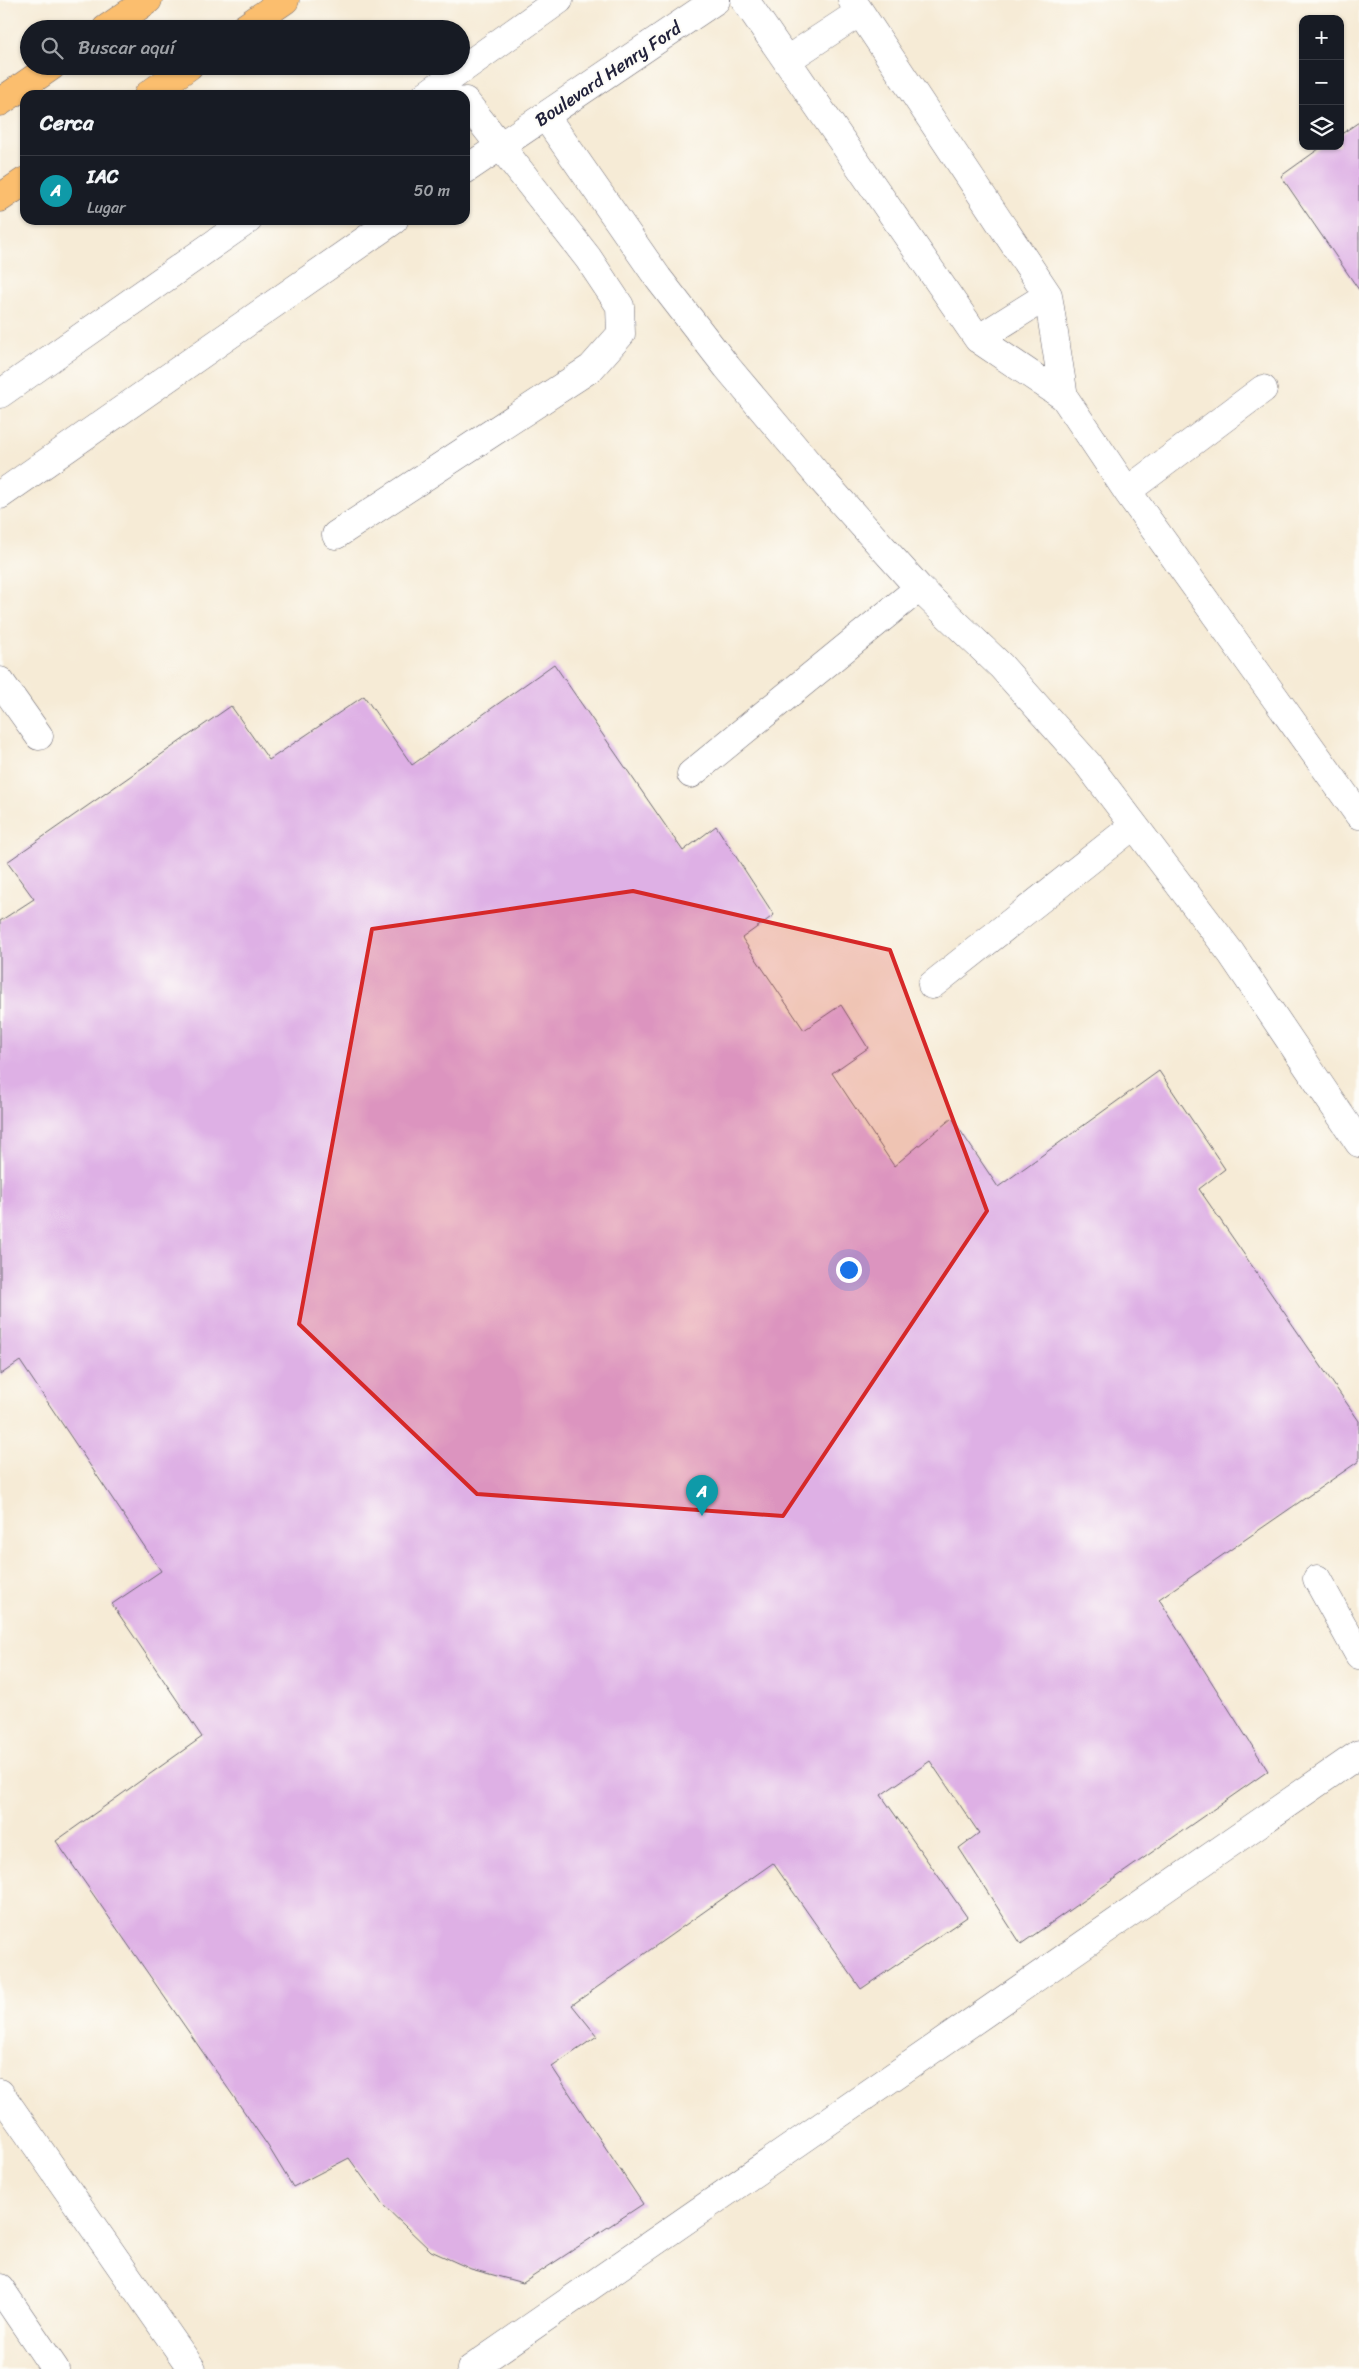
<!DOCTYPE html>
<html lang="es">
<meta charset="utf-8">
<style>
:root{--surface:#171b24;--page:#20242c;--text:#f1f3f6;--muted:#9ea1a6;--line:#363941;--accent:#c8321e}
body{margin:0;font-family:Sriracha,sans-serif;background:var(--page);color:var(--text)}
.controls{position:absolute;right:15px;top:15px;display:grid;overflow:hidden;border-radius:10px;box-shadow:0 1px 4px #0004}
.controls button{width:45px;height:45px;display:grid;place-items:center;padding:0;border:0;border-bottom:1px solid var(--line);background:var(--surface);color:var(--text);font:25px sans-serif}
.you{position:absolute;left:848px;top:1269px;width:18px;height:18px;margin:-12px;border:4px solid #fff;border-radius:50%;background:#1a73e8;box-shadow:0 0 0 8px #1a73e833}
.badge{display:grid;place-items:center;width:32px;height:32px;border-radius:50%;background:var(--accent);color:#fff;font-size:16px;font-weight:700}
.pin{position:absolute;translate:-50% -41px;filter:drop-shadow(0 1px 2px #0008)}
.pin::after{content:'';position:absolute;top:26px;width:18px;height:15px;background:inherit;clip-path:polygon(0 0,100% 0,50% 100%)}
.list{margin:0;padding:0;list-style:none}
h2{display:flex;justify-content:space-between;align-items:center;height:65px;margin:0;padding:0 20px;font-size:21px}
h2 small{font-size:16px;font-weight:400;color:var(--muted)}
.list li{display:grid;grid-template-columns:32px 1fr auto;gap:15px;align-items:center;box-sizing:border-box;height:70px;padding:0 20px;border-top:1px solid var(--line)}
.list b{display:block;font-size:19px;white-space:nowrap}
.list p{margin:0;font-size:16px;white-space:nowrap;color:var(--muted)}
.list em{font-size:16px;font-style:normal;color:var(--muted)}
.icon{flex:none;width:28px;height:28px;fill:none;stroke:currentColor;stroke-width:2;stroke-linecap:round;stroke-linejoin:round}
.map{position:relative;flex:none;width:1359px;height:2369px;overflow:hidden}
.search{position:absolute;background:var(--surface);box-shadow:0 1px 4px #0004;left:20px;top:20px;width:450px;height:55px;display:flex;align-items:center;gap:12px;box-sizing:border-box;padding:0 18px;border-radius:28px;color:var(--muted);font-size:19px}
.panel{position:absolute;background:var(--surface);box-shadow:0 1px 4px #0004;left:20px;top:90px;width:450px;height:135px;border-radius:15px}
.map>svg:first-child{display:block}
</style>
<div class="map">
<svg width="1359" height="2369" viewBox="0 0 1359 2369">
<rect width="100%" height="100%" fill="#fdfcf7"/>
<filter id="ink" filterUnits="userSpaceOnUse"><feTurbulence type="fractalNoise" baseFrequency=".02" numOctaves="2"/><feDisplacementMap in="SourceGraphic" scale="10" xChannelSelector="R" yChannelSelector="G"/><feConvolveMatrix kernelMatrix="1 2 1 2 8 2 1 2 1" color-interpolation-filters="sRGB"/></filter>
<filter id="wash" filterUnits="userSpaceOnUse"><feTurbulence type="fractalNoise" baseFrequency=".0096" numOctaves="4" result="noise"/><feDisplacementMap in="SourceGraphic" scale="20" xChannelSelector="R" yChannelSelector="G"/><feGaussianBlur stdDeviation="1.12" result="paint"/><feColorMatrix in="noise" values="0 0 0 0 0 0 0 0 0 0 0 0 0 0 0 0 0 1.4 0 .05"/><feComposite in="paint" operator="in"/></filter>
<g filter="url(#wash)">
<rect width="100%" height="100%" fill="#f6ebd6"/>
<g id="blocks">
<path fill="#deb0e5" d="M 1359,122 L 1359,290 L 1281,176 L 1323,146 L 1340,146 L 1340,135 Z
M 554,664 L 683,851 L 716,826 L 774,915 L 742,938 L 804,1030 L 841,1005 L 868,1048 L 832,1073 L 894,1166 L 952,1118 L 998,1187 L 1159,1071 L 1225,1169 L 1199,1189 L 1359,1421 L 1359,1461 L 1159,1599 L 1268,1771 L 1021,1944 L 959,1848 L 979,1833 L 930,1761 L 881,1795 L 967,1917 L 861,1989 L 773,1863 L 572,2005 L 597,2036 L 552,2067 L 643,2204 L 523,2283 L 471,2269 L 431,2251 L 382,2204 L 349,2158 L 293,2187 L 268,2146 L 56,1841 L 202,1737 L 112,1604 L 161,1571 L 20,1361 L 0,1375 L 0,921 L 34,899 L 7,862 L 231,706 L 269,760 L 364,696 L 412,765 Z"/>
</g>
</g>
<g filter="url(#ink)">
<use href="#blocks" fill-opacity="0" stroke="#6c6871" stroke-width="1"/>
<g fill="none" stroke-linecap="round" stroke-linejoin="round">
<defs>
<path id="minor" d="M 745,0 L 978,339 L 1064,397 L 1127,491 L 1359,815
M 852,0 L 1048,295 L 1064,397
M 787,60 L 860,12
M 426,95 L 559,0
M 546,117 L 658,278 L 727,367 L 822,480 L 919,588 L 1001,666 L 1087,763 L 1231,953 L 1359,1143
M 465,170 L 716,0
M 978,339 L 1048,295
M 0,394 L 248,220
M 1127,491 L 1263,389
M 0,495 L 394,220
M 336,535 L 591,368 L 621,334 L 620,306 L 588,258 L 465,101
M 0,681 L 39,736
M 691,774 L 919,588
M 932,985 L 1133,826
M 1317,1579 L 1359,1655
M 0,2093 L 192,2369
M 0,2288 L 55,2369
M 471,2369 L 1359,1754"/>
<path id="highway" d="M 106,29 L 148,0
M 243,29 L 285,0
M 148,95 L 189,66
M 0,102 L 52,66
M 0,198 L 25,181"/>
</defs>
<use href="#minor" stroke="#6c6871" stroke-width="29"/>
<use href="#highway" stroke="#6c6871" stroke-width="29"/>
<use href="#minor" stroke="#fff" stroke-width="28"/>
<use href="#highway" stroke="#fbbe6e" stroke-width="28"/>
</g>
</g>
<path fill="#d62828" fill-opacity="0.2" stroke="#d62828" stroke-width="4" stroke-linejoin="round" d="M 633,891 L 890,950 L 987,1211 L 783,1516 L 477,1494 L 299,1324 L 372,929 Z"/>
<g text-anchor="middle" stroke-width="4.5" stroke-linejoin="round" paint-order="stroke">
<g font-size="18" fill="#22223b" stroke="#fdfcf7">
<text transform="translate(608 74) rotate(-34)" y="6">Boulevard Henry Ford</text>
</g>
</g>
</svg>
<div class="controls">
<button>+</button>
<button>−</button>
<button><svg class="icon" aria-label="layers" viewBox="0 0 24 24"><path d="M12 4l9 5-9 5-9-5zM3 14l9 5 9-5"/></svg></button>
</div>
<div class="you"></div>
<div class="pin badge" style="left:702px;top:1516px;background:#0f9aa8">A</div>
<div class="search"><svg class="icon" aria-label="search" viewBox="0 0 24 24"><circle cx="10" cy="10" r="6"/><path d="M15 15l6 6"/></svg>Buscar aquí</div>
<section class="panel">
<h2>Cerca<small></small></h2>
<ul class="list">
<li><span class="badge" style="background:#0f9aa8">A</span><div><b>IAC</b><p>Lugar</p></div><em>50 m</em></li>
</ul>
</section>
</div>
